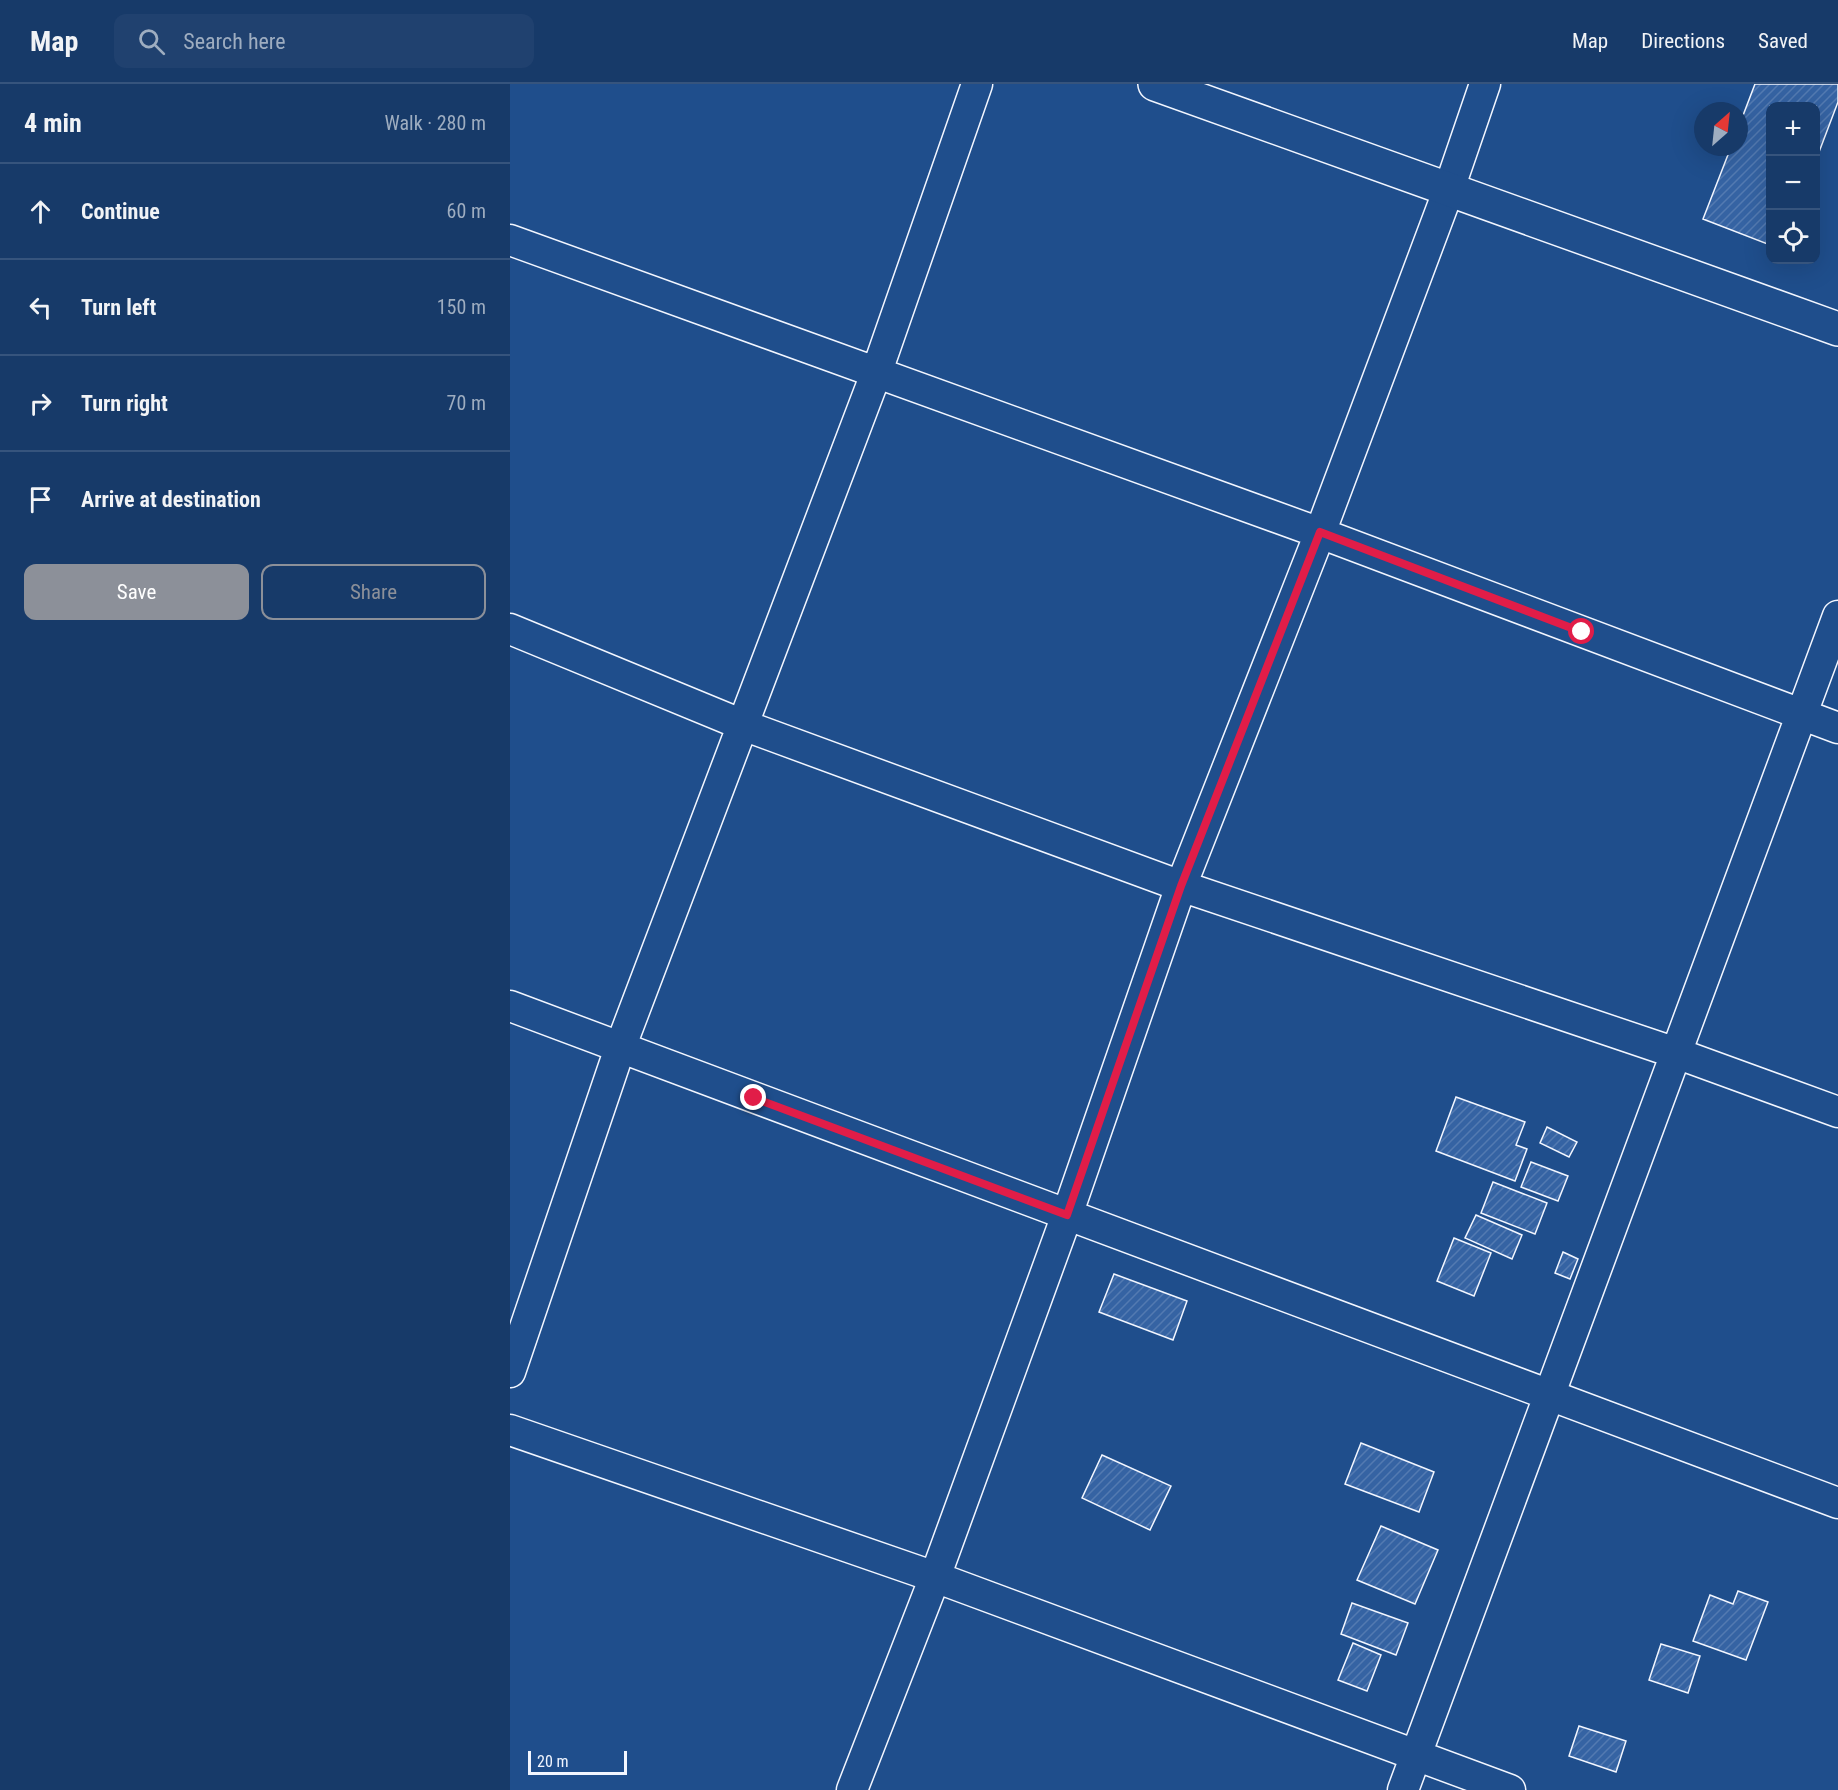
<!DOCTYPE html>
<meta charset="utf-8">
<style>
:root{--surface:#173a69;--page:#20416f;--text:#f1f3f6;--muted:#9eadc0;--line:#36547d;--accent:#8c9099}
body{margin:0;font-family:"Roboto Condensed",sans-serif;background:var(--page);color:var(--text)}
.controls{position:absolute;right:18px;top:18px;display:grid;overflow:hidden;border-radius:12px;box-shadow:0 6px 24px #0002}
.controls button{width:54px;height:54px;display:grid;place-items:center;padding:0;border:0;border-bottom:2px solid var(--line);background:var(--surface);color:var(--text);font:30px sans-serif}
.compass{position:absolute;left:1184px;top:18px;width:54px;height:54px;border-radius:50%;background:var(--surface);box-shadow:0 6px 24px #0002;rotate:27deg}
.scale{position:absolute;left:18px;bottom:15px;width:99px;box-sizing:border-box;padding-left:6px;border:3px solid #f2f6ff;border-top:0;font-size:16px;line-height:21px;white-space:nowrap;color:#f2f6ff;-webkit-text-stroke:4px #1f4e8c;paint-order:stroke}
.stop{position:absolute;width:18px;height:18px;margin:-14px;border:4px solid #e11d48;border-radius:50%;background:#fff}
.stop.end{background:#e11d48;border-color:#fff;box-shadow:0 2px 6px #0008}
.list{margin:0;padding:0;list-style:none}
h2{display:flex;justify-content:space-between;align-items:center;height:78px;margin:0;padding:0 24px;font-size:26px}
h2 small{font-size:20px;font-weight:400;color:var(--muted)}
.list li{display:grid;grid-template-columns:39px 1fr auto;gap:18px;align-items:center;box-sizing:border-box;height:96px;padding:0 24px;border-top:2px solid var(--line)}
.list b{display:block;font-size:22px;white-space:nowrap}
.list em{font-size:20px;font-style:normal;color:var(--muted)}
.actions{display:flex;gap:12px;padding:18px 24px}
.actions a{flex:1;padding:14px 0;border:2px solid var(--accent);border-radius:12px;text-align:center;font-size:21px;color:var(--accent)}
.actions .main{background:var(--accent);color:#fff}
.icon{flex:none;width:33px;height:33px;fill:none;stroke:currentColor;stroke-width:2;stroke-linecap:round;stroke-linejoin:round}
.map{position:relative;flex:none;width:1328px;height:1706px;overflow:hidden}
header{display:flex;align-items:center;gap:36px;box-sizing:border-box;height:84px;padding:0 30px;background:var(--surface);border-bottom:2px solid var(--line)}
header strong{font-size:28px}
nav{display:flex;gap:33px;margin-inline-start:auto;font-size:21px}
.search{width:420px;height:54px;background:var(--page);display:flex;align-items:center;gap:15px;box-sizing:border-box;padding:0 21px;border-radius:12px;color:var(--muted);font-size:22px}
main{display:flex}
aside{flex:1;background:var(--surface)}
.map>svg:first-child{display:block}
</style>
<header>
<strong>Map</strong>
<div class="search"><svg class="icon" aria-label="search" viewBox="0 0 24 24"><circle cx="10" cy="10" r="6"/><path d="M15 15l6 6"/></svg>Search here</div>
<nav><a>Map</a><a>Directions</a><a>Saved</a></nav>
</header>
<main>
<aside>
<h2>4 min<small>Walk · 280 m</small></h2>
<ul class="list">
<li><svg class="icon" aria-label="ahead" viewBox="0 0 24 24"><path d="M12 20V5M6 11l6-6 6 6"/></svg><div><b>Continue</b></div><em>60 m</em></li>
<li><svg class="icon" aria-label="left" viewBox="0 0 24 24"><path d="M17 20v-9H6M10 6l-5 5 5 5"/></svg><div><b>Turn left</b></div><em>150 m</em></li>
<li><svg class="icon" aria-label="right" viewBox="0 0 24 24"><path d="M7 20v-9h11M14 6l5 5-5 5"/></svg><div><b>Turn right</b></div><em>70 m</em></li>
<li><svg class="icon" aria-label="arrive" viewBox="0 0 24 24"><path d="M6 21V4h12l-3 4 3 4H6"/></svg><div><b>Arrive at destination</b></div></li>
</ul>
<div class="actions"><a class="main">Save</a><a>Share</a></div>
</aside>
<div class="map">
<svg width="1328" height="1706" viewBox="0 0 1328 1706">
<defs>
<pattern id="building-hatch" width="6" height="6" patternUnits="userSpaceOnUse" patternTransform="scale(1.5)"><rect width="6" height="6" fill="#3563a3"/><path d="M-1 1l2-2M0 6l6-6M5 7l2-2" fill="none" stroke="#537ab1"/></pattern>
</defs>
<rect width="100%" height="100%" fill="#1f4e8c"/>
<path fill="url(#building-hatch)" stroke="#f2f6ff" stroke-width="1.5" d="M 1245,0 L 1328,0 L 1328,18 L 1306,76 L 1306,22 L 1260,22 L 1260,161 L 1193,135 L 1221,63 L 1229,63 L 1229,42 Z
M 946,1013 L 1015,1038 L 1006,1061 L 1017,1065 L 1005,1097 L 926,1067 Z
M 1037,1043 L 1067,1058 L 1059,1073 L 1030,1059 Z
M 1021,1078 L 1058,1092 L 1048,1117 L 1011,1103 Z
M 983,1098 L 1037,1119 L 1025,1150 L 971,1129 Z
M 966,1131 L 1012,1151 L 1002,1175 L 955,1154 Z
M 944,1154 L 981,1169 L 964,1212 L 927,1197 Z
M 1053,1168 L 1068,1175 L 1060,1195 L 1045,1189 Z
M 604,1190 L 677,1217 L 663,1256 L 589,1228 Z
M 851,1359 L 924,1388 L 909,1428 L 835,1400 Z
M 592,1371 L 661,1402 L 640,1446 L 572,1414 Z
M 871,1442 L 928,1466 L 905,1520 L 847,1496 Z
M 1228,1507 L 1258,1518 L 1236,1576 L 1183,1557 L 1200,1511 L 1223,1520 Z
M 842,1519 L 898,1539 L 886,1571 L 831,1550 Z
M 843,1559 L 871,1571 L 857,1607 L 828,1596 Z
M 1151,1560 L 1190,1572 L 1178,1609 L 1139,1596 Z
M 1069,1642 L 1116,1657 L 1106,1688 L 1059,1672 Z"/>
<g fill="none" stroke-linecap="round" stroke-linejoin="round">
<defs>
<path id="minor" d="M 0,156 L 810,449 L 1328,644
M 0,545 L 233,641 L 671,802 L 1166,969 L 1328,1028
M 0,922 L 1328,1419
M 0,1288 L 110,964 L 367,287 L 467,0
M 0,1346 L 425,1493 L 1000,1706
M 342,1706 L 425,1493 L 557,1131 L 671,802 L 810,449 L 939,105 L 975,0
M 893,1706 L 1328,532"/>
<path id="secondary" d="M 645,0 L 1328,245"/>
</defs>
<use href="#minor" stroke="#f2f6ff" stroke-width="33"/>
<use href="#secondary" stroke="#f2f6ff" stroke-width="36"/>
<use href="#minor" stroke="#1f4e8c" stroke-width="30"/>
<use href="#secondary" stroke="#1f4e8c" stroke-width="33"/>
</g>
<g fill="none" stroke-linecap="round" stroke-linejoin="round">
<path stroke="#e11d48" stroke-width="8" d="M 244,1014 L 557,1131 L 671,802 L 810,448 L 1072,548"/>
</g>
</svg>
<div class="controls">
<button>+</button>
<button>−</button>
<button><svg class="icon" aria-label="locate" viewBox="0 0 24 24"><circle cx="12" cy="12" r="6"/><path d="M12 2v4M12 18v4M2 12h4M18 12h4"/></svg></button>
</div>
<svg class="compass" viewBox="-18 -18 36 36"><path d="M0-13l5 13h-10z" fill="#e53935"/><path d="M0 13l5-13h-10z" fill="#9eadc0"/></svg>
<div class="scale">20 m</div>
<div class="stop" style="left:1072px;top:548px"></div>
<div class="stop end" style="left:244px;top:1014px"></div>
</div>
</main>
